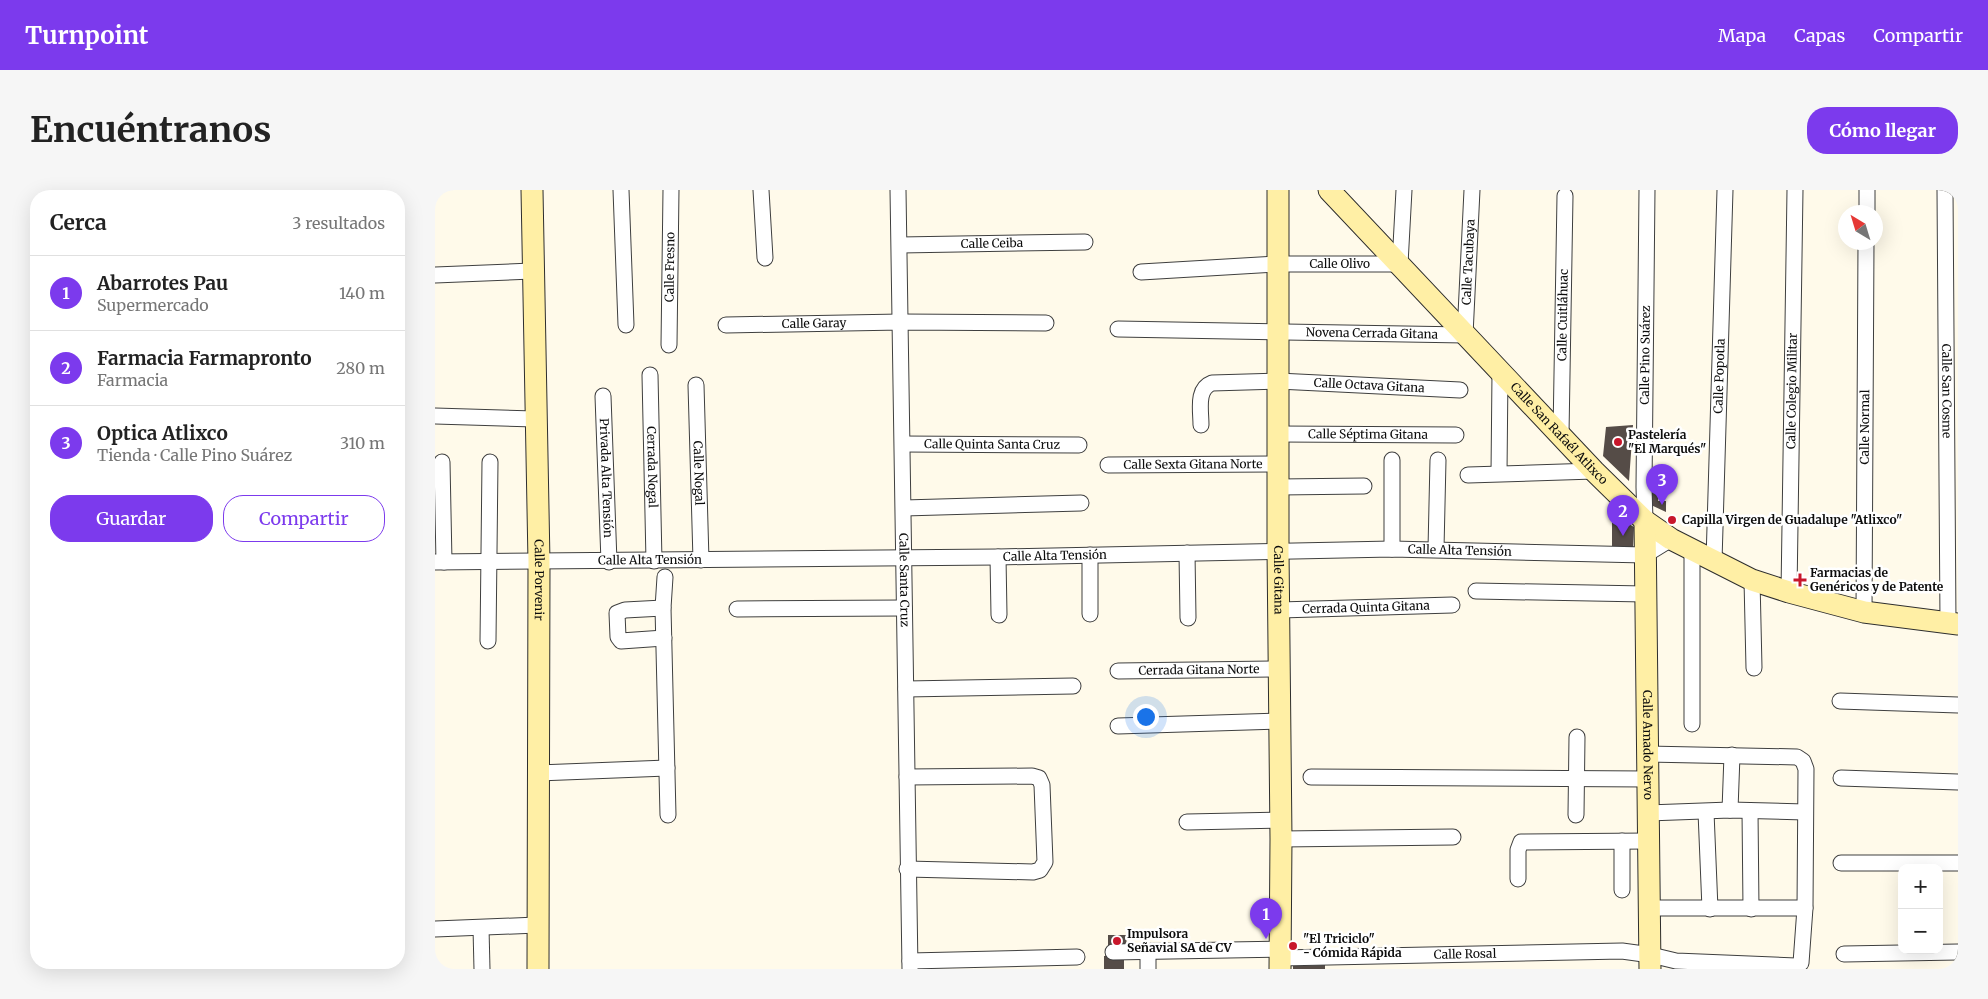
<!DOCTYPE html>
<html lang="es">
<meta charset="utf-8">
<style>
:root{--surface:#fff;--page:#f6f6f6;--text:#222;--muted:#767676;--line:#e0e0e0;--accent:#7c3aed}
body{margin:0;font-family:Merriweather,serif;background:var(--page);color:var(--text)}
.controls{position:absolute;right:15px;bottom:15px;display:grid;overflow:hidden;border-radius:10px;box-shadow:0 5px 20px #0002}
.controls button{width:45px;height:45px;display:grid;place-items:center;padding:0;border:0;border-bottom:1px solid var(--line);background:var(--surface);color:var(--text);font:25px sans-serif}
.compass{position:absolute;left:1403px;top:15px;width:45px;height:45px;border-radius:50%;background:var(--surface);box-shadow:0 5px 20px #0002;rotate:322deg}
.you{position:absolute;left:710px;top:526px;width:18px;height:18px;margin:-12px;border:4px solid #fff;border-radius:50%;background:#1a73e8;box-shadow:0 0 0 8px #1a73e833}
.badge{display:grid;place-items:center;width:32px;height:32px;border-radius:50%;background:var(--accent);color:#fff;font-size:16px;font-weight:700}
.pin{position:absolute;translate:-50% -41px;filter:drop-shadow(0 1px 2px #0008)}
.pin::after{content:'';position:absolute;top:26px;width:18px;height:15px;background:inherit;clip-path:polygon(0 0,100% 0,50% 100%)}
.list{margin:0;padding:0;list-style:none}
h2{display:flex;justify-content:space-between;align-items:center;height:65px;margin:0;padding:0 20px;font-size:21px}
h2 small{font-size:16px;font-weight:400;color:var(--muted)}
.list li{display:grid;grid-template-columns:32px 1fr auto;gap:15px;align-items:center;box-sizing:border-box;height:75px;padding:0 20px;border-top:1px solid var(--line)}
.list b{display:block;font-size:19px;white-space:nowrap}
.list p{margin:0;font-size:16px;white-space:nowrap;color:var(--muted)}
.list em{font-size:16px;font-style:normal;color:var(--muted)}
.actions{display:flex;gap:10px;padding:15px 20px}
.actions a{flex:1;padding:11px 0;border:1px solid var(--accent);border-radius:20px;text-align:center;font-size:18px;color:var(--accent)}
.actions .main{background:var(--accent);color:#fff}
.map{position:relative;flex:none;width:1523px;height:779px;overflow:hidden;border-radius:20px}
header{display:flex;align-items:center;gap:30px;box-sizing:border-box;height:70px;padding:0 25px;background:var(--accent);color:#fff}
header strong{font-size:24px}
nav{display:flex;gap:28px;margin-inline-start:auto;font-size:18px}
.intro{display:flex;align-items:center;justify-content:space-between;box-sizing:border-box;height:120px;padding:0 30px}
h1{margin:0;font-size:35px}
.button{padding:12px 22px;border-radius:20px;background:var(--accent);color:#fff;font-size:18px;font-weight:700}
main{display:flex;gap:30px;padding:0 30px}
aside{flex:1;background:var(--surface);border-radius:20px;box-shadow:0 5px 20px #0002}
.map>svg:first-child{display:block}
</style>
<header>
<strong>Turnpoint</strong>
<nav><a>Mapa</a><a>Capas</a><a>Compartir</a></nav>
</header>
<div class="intro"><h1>Encuéntranos</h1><a class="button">Cómo llegar</a></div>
<main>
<aside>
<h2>Cerca<small>3 resultados</small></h2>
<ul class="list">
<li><span class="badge">1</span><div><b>Abarrotes Pau</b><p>Supermercado</p></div><em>140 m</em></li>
<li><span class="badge">2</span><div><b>Farmacia Farmapronto</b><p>Farmacia</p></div><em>280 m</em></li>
<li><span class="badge">3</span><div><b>Optica Atlixco</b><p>Tienda · Calle Pino Suárez</p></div><em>310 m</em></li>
</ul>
<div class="actions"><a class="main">Guardar</a><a>Compartir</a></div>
</aside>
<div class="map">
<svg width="1523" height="779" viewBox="0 0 1523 779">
<rect width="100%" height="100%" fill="#fffaea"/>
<path fill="#554c47" d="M 1198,235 L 1194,291 L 1168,266 L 1171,237 Z
M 1217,300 L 1224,300 L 1223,311 L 1231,311 L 1231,322 L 1216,315 Z
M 1177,324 L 1199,337 L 1198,358 L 1177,356 Z
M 673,745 L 692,745 L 691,758 L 673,758 Z
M 669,766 L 689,766 L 689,779 L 669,779 Z
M 890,775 L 890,779 L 858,779 L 858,776 Z"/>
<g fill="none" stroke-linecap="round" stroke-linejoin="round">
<defs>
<g id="street">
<path d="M 186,0 L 191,135"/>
<path d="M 326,0 L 330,68"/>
<path id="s1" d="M 463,0 L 475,779"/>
<path id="s2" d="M 1510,0 L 1513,433"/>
<path d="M 1432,22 L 1432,0"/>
<path id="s3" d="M 465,55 L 650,52"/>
<path id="s4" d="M 706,82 L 843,74 L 965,74 L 969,0"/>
<path d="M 0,85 L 97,81"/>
<path id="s5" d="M 291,135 L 466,132 L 611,133"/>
<path id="s6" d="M 683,139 L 1030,145 L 1037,0"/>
<path id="s7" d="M 234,155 L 236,0"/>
<path id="s8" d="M 215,185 L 219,371"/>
<path id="s9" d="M 261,195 L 266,370"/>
<path id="s10" d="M 168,206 L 174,372"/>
<path d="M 0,226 L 100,229"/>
<path id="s11" d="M 766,235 C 766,220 761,199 777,193 L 843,191 L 1025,200"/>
<path id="s12" d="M 844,244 L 1021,245"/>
<path id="s13" d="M 1126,244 L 1130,6"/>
<path id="s14" d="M 468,254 L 644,255"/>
<path d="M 7,272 L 9,372"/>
<path id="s15" d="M 673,275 L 843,274"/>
<path d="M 1064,283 L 1065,183"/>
<path d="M 1033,285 L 1159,281"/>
<path d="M 844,297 L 929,296"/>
<path d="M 469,318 L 646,313"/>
<path id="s16" d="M 1210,331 L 1209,297 L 1212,0"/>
<path d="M 1257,358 L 1257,534"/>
<path d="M 957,359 L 957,270"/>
<path d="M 1001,359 L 1003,270"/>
<path d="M 752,363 L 753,428"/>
<path d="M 655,365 L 655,424"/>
<path d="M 563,367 L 564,425"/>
<path id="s17" d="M 1279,371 L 1290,0"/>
<path id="s18" d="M 0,372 L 563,367 L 957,359 L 1210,365 L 1236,349"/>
<path d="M 230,387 L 228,418 L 233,625"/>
<path d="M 1317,390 L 1319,478"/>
<path d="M 1041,401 L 1210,404"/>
<path id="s19" d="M 1354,402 L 1360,0"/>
<path d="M 228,418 L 190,420 L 182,423 L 183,447 L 186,451 L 229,448"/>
<path d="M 302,419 L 469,418"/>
<path id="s20" d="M 845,420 L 1017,415"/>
<path id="s21" d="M 1429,422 L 1431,52"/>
<path d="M 53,451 L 55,272"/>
<path id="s22" d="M 683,481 L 845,479"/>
<path d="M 471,499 L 638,496"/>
<path d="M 1405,511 L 1523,515"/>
<path d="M 683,536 L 845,531"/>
<path d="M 103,583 L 232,578"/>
<path d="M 472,587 L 597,586 L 604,588 L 607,595 L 610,672 L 605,680 L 598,682 L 472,679"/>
<path d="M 876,587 L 1212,589"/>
<path d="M 1406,588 L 1523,592"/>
<path d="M 1295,620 L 1297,565"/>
<path d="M 1315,621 L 1316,719"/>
<path d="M 1271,622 L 1275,719"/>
<path d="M 1213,623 L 1295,620 L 1370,622"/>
<path d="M 1141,625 L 1142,547"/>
<path d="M 752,632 L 846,630"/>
<path d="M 846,649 L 1018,647"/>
<path d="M 1187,651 L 1187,700"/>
<path d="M 1406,673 L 1523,673"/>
<path d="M 1083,689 L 1083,660 L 1086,652 L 1213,651"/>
<path d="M 1215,718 L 1370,718"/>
<path d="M 46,738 L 47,779"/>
<path d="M 0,739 L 102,735"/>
<path d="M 713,761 L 713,779"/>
<path d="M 678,762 L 845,759"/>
<path d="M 1409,764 L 1523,762"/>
<path id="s23" d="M 845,768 L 1187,761 L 1216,765 L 1241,771 L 1361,776 L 1366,773 L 1370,718 L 1371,579 L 1368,571 L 1362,567 L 1212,564"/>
<path d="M 475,771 L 642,767"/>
</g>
<g id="secondary">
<path id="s24" d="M 97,0 L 104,372 L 103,779"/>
<path id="s25" d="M 843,0 L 843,360 L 846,649 L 845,779"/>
<path id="s26" d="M 894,0 L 1159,281 L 1210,331 L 1236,349 L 1317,390 L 1354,402 L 1429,422 L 1523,434"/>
<path id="s27" d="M 1210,331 L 1215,779"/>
</g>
</defs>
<use href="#street" stroke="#3f3f3f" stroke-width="17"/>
<use href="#secondary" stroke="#2e2e2e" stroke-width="23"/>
<use href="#street" stroke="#fff" stroke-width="15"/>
<use href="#secondary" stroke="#ffefa5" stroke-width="21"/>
</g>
<g fill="#c8172b" stroke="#fff" stroke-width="2">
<circle cx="1183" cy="252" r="5"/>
<circle cx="1237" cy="330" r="5"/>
<path d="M1362.5 382.5h5v5h5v5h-5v5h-5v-5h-5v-5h5z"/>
<circle cx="682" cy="751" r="5"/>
<circle cx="858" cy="756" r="5"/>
</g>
<g text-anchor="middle" stroke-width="5" stroke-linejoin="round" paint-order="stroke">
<g font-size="12" fill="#0c0c0c" stroke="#fff">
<text dy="4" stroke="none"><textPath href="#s3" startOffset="92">Calle Ceiba</textPath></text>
<text dy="4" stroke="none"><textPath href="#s6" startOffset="420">Calle Tacubaya</textPath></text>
<text dy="4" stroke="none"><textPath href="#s4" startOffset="199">Calle Olivo</textPath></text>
<text dy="4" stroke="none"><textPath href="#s7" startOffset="78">Calle Fresno</textPath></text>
<text dy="4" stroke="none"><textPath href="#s13" startOffset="119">Calle Cuitláhuac</textPath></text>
<text dy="4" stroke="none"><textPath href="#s5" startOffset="88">Calle Garay</textPath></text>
<text dy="4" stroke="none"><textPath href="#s6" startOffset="254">Novena Cerrada Gitana</textPath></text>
<text dy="4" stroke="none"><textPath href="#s16" startOffset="166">Calle Pino Suárez</textPath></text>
<text dy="4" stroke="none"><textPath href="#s17" startOffset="185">Calle Popotla</textPath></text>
<text dy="4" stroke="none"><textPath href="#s11" startOffset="204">Calle Octava Gitana</textPath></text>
<text dy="4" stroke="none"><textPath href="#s19" startOffset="201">Calle Colegio Militar</textPath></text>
<text dy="4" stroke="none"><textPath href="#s2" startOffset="201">Calle San Cosme</textPath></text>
<text dy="4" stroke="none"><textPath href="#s21" startOffset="185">Calle Normal</textPath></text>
<text dy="4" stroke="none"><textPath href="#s12" startOffset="89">Calle Séptima Gitana</textPath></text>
<text dy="4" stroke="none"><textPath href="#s26" startOffset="335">Calle San Rafaél Atlixco</textPath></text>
<text dy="4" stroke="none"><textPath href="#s14" startOffset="89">Calle Quinta Santa Cruz</textPath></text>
<text dy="4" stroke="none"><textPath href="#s15" startOffset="85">Calle Sexta Gitana Norte</textPath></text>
<text dy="4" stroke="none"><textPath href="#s8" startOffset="92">Cerrada Nogal</textPath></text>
<text dy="4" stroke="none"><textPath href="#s9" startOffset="88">Calle Nogal</textPath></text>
<text dy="4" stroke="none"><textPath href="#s10" startOffset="82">Privada Alta Tensión</textPath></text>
<text dy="4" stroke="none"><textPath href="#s18" startOffset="1025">Calle Alta Tensión</textPath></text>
<text dy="4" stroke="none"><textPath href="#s18" startOffset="620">Calle Alta Tensión</textPath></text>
<text dy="4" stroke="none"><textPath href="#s18" startOffset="215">Calle Alta Tensión</textPath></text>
<text dy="4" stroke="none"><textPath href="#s24" startOffset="390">Calle Porvenir</textPath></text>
<text dy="4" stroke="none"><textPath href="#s1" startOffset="390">Calle Santa Cruz</textPath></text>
<text dy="4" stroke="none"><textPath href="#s25" startOffset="390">Calle Gitana</textPath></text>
<text dy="4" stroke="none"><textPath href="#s20" startOffset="86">Cerrada Quinta Gitana</textPath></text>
<text dy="4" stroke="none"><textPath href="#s22" startOffset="81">Cerrada Gitana Norte</textPath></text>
<text dy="4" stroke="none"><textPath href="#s27" startOffset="224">Calle Amado Nervo</textPath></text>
<text dy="4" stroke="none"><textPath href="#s23" startOffset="185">Calle Rosal</textPath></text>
</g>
<g font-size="12" font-weight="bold" fill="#0c0c0c" stroke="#fff" text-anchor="start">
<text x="1193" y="249">Pastelería<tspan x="1193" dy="14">"El Marqués"</tspan></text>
<text x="1247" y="334">Capilla Virgen de Guadalupe "Atlixco"</text>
<text x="1375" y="387">Farmacias de<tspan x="1375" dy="14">Genéricos y de Patente</tspan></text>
<text x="692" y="748">Impulsora<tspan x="692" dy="14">Señavial SA de CV</tspan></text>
<text x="868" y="753">"El Triciclo"<tspan x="868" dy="14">- Cómida Rápida</tspan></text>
</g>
</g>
</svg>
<div class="controls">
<button>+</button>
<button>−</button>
</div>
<svg class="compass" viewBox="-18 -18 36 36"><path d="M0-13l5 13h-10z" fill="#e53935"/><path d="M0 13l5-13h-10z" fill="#767676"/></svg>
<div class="you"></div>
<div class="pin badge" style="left:831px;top:749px">1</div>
<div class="pin badge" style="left:1188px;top:346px">2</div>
<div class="pin badge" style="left:1227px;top:315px">3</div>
</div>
</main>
